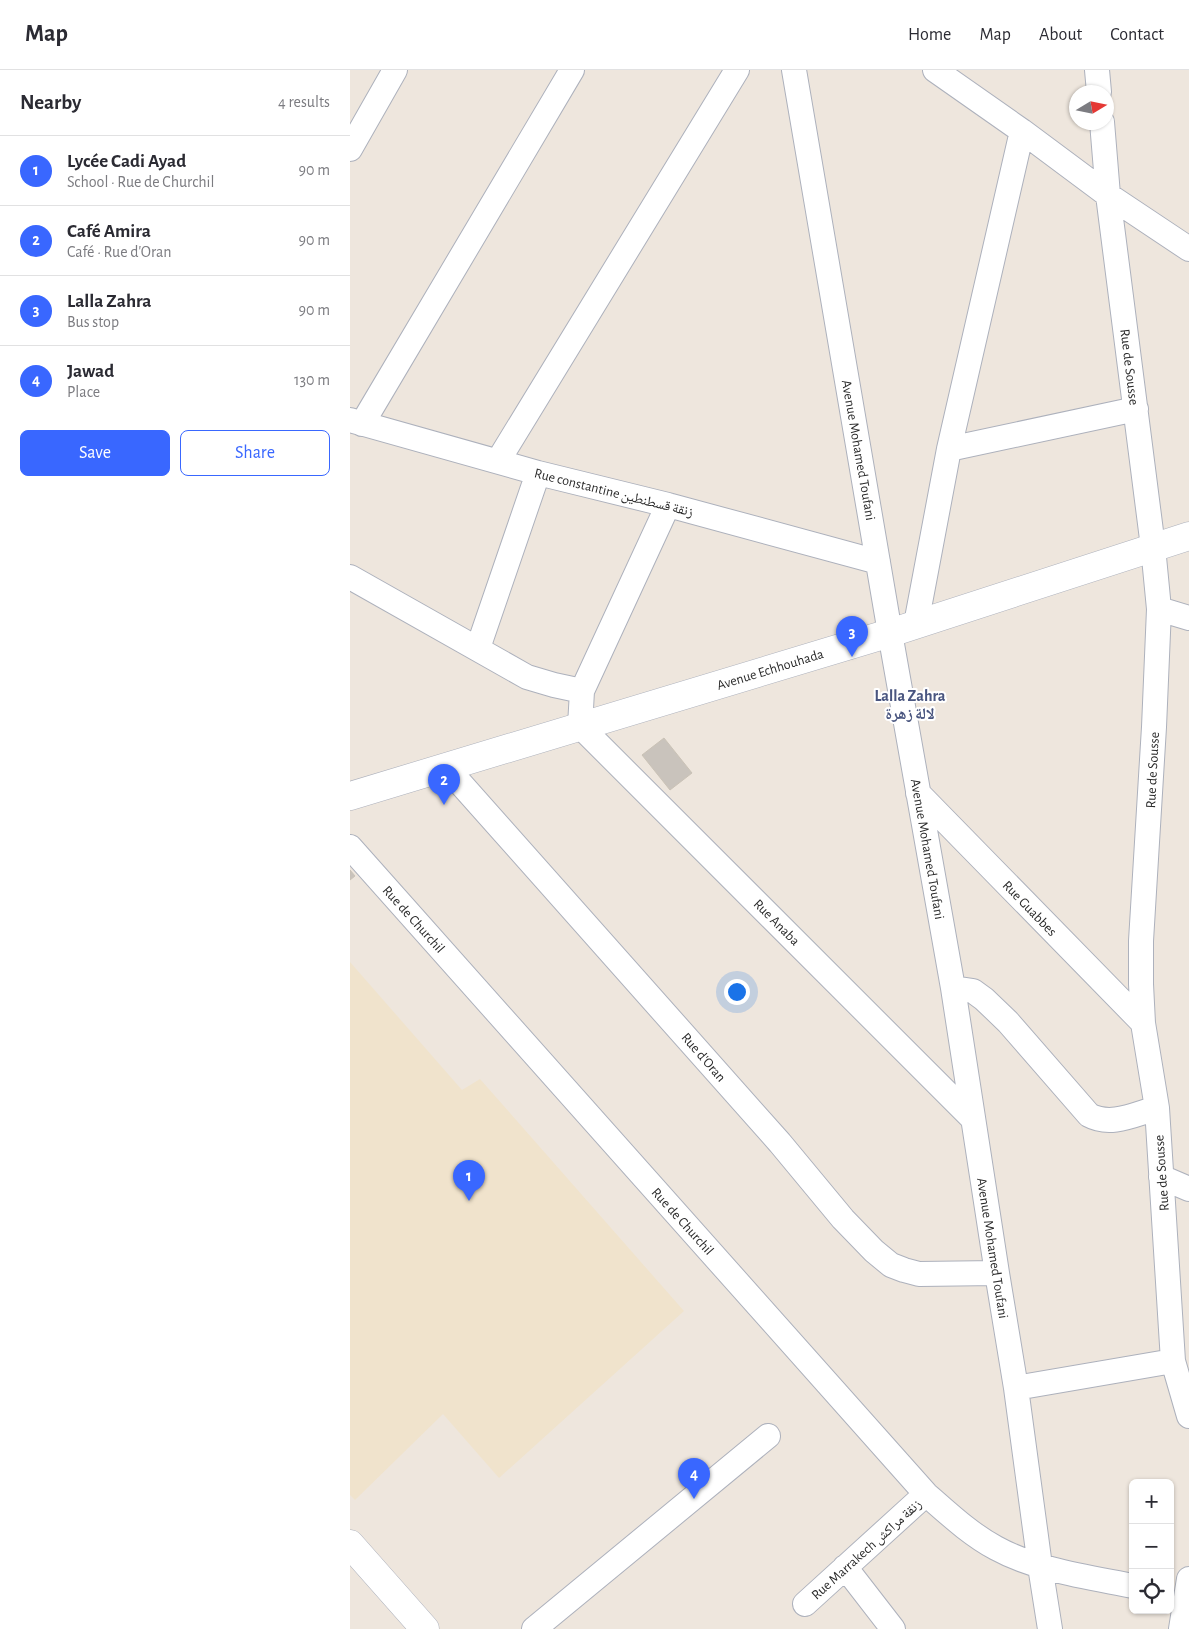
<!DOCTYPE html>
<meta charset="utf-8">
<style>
:root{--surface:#fff;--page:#f2f2f3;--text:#2b2b33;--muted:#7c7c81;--line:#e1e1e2;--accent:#3967ff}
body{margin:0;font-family:"Alegreya Sans","Noto Naskh Arabic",sans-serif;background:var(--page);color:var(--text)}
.controls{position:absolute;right:15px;bottom:15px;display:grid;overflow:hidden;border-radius:8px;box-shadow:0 1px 4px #0004}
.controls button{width:45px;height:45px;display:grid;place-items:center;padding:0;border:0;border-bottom:1px solid var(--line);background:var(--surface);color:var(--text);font:25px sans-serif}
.compass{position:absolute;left:719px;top:15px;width:45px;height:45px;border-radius:50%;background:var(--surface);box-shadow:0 1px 4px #0004;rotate:80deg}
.you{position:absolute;left:386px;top:921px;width:18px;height:18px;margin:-12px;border:4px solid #fff;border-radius:50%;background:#1a73e8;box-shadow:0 0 0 8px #1a73e833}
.badge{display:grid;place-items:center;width:32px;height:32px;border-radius:50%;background:var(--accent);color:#fff;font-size:16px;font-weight:700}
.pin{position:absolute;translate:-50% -41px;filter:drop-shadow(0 1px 2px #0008)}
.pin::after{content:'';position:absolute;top:26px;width:18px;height:15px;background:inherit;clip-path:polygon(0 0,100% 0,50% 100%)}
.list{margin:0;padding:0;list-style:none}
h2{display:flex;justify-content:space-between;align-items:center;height:65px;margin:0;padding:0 20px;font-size:21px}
h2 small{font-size:16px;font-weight:400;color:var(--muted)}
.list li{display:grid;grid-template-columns:32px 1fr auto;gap:15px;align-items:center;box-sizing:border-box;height:70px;padding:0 20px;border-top:1px solid var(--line)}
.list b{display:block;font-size:19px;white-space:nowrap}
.list p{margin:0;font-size:16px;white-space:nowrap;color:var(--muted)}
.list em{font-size:16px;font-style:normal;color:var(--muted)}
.actions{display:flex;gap:10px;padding:15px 20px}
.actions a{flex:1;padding:11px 0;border:1px solid var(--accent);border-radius:8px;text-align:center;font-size:18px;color:var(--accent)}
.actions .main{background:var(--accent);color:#fff}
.icon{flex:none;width:28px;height:28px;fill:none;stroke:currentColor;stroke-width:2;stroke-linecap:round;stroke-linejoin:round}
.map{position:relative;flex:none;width:839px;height:1559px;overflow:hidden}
header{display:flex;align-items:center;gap:30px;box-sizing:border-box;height:70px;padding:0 25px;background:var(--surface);border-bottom:1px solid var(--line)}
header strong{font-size:24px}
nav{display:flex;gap:28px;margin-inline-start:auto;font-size:18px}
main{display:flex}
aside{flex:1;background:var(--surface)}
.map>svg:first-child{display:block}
</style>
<header>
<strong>Map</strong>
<nav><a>Home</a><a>Map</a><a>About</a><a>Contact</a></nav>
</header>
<main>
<aside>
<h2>Nearby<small>4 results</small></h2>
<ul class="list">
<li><span class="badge">1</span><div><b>Lycée Cadi Ayad</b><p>School · Rue de Churchil</p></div><em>90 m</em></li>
<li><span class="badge">2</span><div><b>Café Amira</b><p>Café · Rue d'Oran</p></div><em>90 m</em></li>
<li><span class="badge">3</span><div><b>Lalla Zahra</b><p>Bus stop</p></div><em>90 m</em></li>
<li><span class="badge">4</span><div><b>Jawad</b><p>Place</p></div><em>130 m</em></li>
</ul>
<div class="actions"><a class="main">Save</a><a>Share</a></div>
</aside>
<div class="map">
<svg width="839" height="1559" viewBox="0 0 839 1559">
<rect width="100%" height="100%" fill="#eee6dd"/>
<path fill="#f0e3cc" d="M 0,892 L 112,1020 L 130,1009 L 334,1241 L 149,1408 L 93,1344 L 5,1430 L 0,1425 Z"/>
<path fill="#c9c3bc" stroke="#cac2b6" d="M 314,668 L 342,703 L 320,720 L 292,685 Z
M 0,800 L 5,806 L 0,810 Z"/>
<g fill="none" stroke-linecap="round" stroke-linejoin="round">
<defs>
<path id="minor" d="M 444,0 L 540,563 L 603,918 L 647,1203 L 666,1318 L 690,1496 L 700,1559
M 585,0 L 672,61 L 758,125 L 839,179
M 747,0 L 749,22
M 752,52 L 758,125 L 803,477 L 809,539 L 804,657 L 791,871 L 791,914 L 793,953 L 807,1038 L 823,1291 L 839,1346
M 0,79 L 45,0
M 0,350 L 188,403 L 318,435 L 528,492
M 12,354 L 222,0
M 599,379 L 786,339
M 148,391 L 387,0
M 318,435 L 232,621 L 230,656 L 623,1049
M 0,507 L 177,607 L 204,615 L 232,621
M 809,539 L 839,548
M 566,554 L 599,379 L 672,61
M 128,578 L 188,403
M 96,697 L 430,1073 L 493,1149 L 524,1181 L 541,1195 L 554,1200 L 569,1204 L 647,1203
M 568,723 L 793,953
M 0,777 L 576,1424 C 599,1444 620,1464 646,1478 C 686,1500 738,1507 783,1516
M 603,918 L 623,921 L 634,929 L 658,952 L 739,1045 C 761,1057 785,1044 807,1038
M 811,1107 L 839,1119
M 666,1318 L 823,1291
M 495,1497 L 543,1559
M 455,1534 L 576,1424
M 184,1559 L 418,1366
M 831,1559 L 839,1509"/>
<path id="tertiary" d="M 0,726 L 540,563 L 839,466
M 0,1474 L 75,1559"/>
</defs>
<use href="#minor" stroke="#adb1bc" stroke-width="26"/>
<use href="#tertiary" stroke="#adb1bc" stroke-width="29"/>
<use href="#minor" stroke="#fff" stroke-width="24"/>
<use href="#tertiary" stroke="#fff" stroke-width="28"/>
</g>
<g text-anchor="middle" stroke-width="4" stroke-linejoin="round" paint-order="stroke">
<g font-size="14" fill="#2b2b2b" stroke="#fff">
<text transform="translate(780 297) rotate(83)" y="5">Rue de Sousse</text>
<text transform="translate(509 380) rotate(80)" y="5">Avenue Mohamed Toufani</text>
<text transform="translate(264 422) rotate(14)" y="5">Rue constantine زنقة قسطنطين</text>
<text transform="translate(420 599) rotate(-17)" y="5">Avenue Echhouhada</text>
<text transform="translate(802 700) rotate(-87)" y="5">Rue de Sousse</text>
<text transform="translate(578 779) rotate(80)" y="5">Avenue Mohamed Toufani</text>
<text transform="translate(680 838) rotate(46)" y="5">Rue Guabbes</text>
<text transform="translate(64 849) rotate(48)" y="5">Rue de Churchil</text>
<text transform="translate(427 852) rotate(45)" y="5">Rue Anaba</text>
<text transform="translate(354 987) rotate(49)" y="5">Rue d'Oran</text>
<text transform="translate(811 1103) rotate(-94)" y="5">Rue de Sousse</text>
<text transform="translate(333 1151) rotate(48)" y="5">Rue de Churchil</text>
<text transform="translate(643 1178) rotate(81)" y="5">Avenue Mohamed Toufani</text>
<text transform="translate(516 1479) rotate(-42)" y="5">Rue Marrakech زنقة مراكش</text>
</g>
<g font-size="16" font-weight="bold" fill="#49557f" stroke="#fff">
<text x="560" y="631">Lalla Zahra<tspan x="560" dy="18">لالة زهرة</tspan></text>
</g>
</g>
</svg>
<div class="controls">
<button>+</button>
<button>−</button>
<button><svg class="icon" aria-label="locate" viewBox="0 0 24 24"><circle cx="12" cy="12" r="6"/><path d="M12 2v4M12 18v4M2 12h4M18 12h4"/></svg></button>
</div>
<svg class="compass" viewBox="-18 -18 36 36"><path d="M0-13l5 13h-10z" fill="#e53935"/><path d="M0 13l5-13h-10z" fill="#7c7c81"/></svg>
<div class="you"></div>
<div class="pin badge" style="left:119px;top:1131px">1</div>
<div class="pin badge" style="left:94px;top:735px">2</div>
<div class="pin badge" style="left:502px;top:587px">3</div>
<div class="pin badge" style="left:344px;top:1429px">4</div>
</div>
</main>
